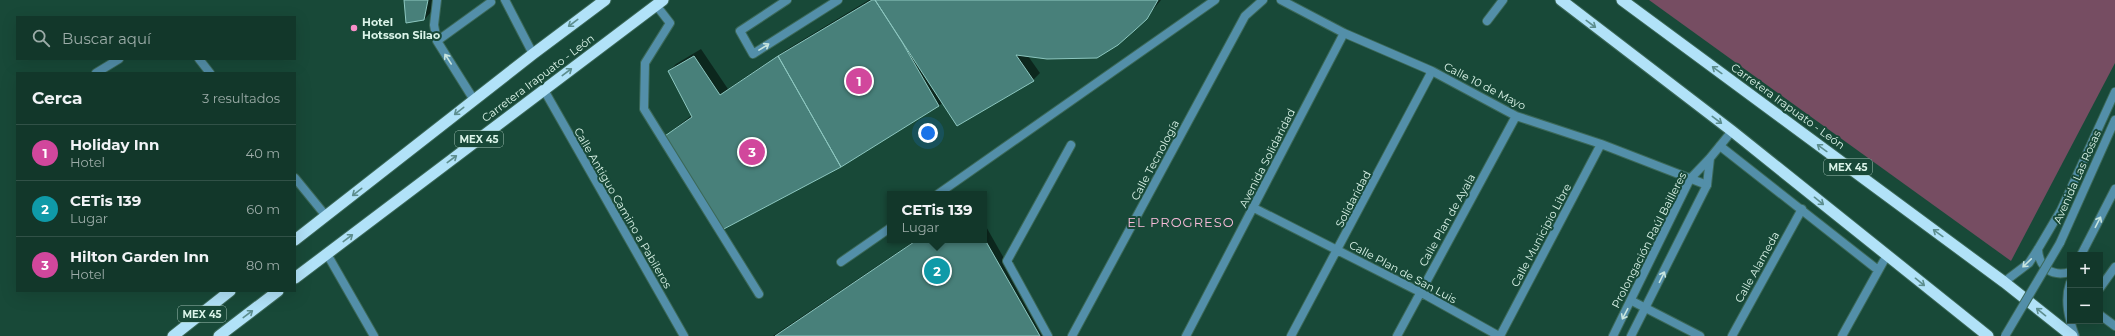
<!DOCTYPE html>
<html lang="es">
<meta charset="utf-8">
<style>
:root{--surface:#12372a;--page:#1f4236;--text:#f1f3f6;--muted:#9caca8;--line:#315147;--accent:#ea580c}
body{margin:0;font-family:Montserrat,sans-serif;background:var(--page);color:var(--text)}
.controls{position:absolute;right:12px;bottom:12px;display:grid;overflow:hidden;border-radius:0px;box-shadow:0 4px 16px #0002}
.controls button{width:36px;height:36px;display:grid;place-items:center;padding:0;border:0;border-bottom:1px solid var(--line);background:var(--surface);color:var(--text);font:20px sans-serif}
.you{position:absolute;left:928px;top:133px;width:14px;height:14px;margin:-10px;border:3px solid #fff;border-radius:50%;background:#1a73e8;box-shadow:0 0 0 6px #1a73e833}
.badge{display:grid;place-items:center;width:26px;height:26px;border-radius:50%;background:var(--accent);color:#fff;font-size:13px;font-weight:700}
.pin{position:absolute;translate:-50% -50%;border:2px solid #fff;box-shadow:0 1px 4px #0006}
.popup{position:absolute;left:887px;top:191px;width:100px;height:52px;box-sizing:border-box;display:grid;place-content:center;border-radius:0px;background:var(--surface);filter:drop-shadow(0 1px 3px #0005);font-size:13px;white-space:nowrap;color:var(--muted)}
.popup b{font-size:15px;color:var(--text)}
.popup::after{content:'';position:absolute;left:50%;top:100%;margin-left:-8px;border:8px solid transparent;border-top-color:var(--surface)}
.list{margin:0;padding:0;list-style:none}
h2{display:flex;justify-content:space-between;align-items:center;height:52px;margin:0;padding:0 16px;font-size:17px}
h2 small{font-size:13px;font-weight:400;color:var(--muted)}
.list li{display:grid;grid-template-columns:26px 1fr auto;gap:12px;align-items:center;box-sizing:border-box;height:56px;padding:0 16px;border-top:1px solid var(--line)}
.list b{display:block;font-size:15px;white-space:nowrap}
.list p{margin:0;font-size:13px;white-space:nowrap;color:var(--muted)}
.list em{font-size:13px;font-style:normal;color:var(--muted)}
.icon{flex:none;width:22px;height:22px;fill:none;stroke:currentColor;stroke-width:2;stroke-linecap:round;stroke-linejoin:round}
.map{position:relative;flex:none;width:2115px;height:336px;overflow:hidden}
.search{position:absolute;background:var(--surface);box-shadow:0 4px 16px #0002;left:16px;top:16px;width:280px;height:44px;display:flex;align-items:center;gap:10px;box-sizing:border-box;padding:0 14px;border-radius:0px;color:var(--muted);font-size:15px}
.panel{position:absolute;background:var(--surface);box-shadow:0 4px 16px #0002;left:16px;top:72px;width:280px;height:220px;border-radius:0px}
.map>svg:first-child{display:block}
</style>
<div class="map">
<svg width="2115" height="336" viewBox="0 0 2115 336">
<rect width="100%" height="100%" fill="#184938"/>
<path fill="#764d62" d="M 1649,0 L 2115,0 L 2115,63 L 2011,261 Z"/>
<path fill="#0007" d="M 405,0 L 433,0 L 431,12 L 424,20 Z
M 869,0 L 1161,0 L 1146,18 L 1097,57 L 1047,58 L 1028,56 L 1040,73 L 1033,80 L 943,102 L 939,106 L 663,138 L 692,115 L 669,71 L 676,64 L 701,49 L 728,89 L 786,50 Z
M 984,223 L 1048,336 L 773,336 L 916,240 L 984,240 Z"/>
<path fill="#48807a" stroke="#8dc7c0" d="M 404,0 L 428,0 L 424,20 L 406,23 Z
M 872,0 L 875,0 L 902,42 L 939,106 L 841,167 L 778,56 Z
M 875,0 L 1158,0 L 1147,19 L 1135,30 L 1118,45 L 1097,58 L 1047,59 L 1016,55 L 1034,81 L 957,126 Z
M 694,56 L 720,95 L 778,56 L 841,167 L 720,231 L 662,138 L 692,117 L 668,71 Z
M 984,238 L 1040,336 L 775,336 L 917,240 L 984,240 Z"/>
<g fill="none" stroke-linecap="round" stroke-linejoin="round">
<defs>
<path id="service" d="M 437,0 L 434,25 L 437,41 L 474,100
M 787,0 L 740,31 L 753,54 L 838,0
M 656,5 L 670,23 L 645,63 L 644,109 L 759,294
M 437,41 L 491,2
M 199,59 L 210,73
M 96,73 L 119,59
M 295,178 L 326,216
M 938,194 L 1215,0
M 327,254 L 374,336
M 841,262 L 890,228"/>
<path id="minor" d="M 1281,0 L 1344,33 L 1432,71 L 1516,116 L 1601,144 L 1707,185
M 1487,21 L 1503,0
M 1720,146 L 1878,270
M 1254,208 L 1420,292 L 1499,336
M 2100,288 L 2115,267
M 1632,301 L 1700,336
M 2100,315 L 2115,326
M 1048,336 L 1007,261 L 1071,145
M 1072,336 L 1245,16 L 1263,0
M 1186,336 L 1344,33
M 1291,336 L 1432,71
M 1397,336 L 1516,116
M 1500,336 L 1601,144
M 1732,336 L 1802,209
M 1842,336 L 1887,255"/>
<path id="tertiary" d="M 505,0 L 533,54
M 544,90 L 684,336
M 2060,243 L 2115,120
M 2038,249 C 2039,268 2052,277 2070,272
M 2081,255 L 2115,189
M 2004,282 L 2029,263 L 2038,249 L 2061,210 L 2115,92
M 2070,283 C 2064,301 2069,319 2075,336
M 1613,336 L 1690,179 L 1710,158 L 1732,131
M 1631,336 L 1707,185 L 1710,158"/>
<path id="trunk" d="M 1561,0 L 1732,131 L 1988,336
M 1622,0 L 2004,282 L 2072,336
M 295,240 L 533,54 L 605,0
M 295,278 L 663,0
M 173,336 L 230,291
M 219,336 L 278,291"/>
</defs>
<use href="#service" stroke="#3b6858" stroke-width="10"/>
<use href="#minor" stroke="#3b6858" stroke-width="10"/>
<use href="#tertiary" stroke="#3b6858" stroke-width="10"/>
<use href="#trunk" stroke="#3b6858" stroke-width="13"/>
<use href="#service" stroke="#538fa9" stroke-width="8"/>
<use href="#minor" stroke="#538fa9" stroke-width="8"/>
<use href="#tertiary" stroke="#538fa9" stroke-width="8"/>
<use href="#trunk" stroke="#b1e2f8" stroke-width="11"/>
<defs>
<path id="tertiary-bridge" d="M 2005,336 L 2060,243"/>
</defs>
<use href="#tertiary-bridge" stroke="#3b6858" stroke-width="10" stroke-linecap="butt"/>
<use href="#tertiary-bridge" stroke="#538fa9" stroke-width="8"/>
</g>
<defs><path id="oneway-shaft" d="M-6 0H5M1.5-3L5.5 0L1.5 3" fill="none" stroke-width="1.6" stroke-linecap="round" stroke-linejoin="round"/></defs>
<g stroke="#5d8e8e">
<use href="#oneway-shaft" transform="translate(573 23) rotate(143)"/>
<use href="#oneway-shaft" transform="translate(1591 24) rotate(37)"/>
<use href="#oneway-shaft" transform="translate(1717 70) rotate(-144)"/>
<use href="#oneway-shaft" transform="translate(567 72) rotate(-37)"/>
<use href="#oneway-shaft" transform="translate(459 111) rotate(142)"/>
<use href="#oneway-shaft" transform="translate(1717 120) rotate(37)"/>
<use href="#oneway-shaft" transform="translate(1822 148) rotate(-144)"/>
<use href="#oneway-shaft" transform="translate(452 159) rotate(-37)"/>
<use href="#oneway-shaft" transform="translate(357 192) rotate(142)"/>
<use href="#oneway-shaft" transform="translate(1819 201) rotate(39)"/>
<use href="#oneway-shaft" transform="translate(1938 233) rotate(-144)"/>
<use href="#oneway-shaft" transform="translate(348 238) rotate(-37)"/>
<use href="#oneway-shaft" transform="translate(1920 282) rotate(39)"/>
<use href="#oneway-shaft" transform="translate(2041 312) rotate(-141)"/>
<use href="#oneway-shaft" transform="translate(248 314) rotate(-37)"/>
</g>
<g stroke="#c7e5df">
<use href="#oneway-shaft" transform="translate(764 47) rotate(-32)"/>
<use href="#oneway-shaft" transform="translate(448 59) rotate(-123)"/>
<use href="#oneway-shaft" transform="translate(2098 222) rotate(-63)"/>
<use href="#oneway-shaft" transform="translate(2027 263) rotate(136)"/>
<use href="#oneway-shaft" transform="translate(1662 277) rotate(-64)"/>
<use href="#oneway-shaft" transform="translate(1625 314) rotate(118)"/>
</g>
<circle fill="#f98fc9" stroke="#184938" stroke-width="1.5" cx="354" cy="28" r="4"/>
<g text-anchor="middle" stroke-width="4" stroke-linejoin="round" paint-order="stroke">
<g fill="#184938" stroke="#a0c1b4" stroke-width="1">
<rect x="455" y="131" width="48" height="16" rx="3"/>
<rect x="1824" y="159" width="48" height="16" rx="3"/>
<rect x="178" y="306" width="48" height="16" rx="3"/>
</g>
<g font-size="10" font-weight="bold" fill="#dbf4e9">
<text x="479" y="143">MEX 45</text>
<text x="1848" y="171">MEX 45</text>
<text x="202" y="318">MEX 45</text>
</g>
<g font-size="11" font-weight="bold" fill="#dbf4e9" stroke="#184938" text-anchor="start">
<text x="362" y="26">Hotel<tspan x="362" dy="13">Hotsson Silao</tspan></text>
</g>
<g font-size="11" fill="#dbf4e9" stroke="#184938">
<text transform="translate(538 78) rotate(-37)" y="4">Carretera Irapuato - León</text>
<text transform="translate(1485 86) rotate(27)" y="4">Calle 10 de Mayo</text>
<text transform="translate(1788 106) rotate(36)" y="4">Carretera Irapuato - León</text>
<text transform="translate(1267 158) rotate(-63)" y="4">Avenida Solidaridad</text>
<text transform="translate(1155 160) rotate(-62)" y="4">Calle Tecnología</text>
<text transform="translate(2077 177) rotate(-66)" y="4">Avenida Las Rosas</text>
<text transform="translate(1353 199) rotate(-62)" y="4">Solidaridad</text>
<text transform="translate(623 208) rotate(60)" y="4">Calle Antiguo Camino a Pabileros</text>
<text transform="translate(1447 220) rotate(-61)" y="4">Calle Plan de Ayala</text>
<text transform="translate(1541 235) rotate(-62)" y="4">Calle Municipio Libre</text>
<text transform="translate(1649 240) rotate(-63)" y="4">Prolongación Raúl Bailleres</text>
<text transform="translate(1757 267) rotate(-61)" y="4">Calle Alameda</text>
<text transform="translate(1403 272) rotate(28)" y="4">Calle Plan de San Luis</text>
</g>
<g font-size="13" letter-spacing="1" fill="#fabddb" stroke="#184938">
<text x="1181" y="227">EL PROGRESO</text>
</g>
</g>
</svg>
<div class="controls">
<button>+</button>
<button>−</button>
</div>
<div class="you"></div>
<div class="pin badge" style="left:859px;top:81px;background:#d1479c">1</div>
<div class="pin badge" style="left:937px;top:271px;background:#0f9aa8">2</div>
<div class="popup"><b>CETis 139</b>Lugar</div>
<div class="pin badge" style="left:752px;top:152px;background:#d1479c">3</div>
<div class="search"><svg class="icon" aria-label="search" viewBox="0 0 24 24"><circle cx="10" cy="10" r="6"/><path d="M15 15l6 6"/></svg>Buscar aquí</div>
<section class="panel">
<h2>Cerca<small>3 resultados</small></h2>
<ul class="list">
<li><span class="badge" style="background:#d1479c">1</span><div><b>Holiday Inn</b><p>Hotel</p></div><em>40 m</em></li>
<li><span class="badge" style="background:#0f9aa8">2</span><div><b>CETis 139</b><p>Lugar</p></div><em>60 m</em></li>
<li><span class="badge" style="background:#d1479c">3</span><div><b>Hilton Garden Inn</b><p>Hotel</p></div><em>80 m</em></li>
</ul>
</section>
</div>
